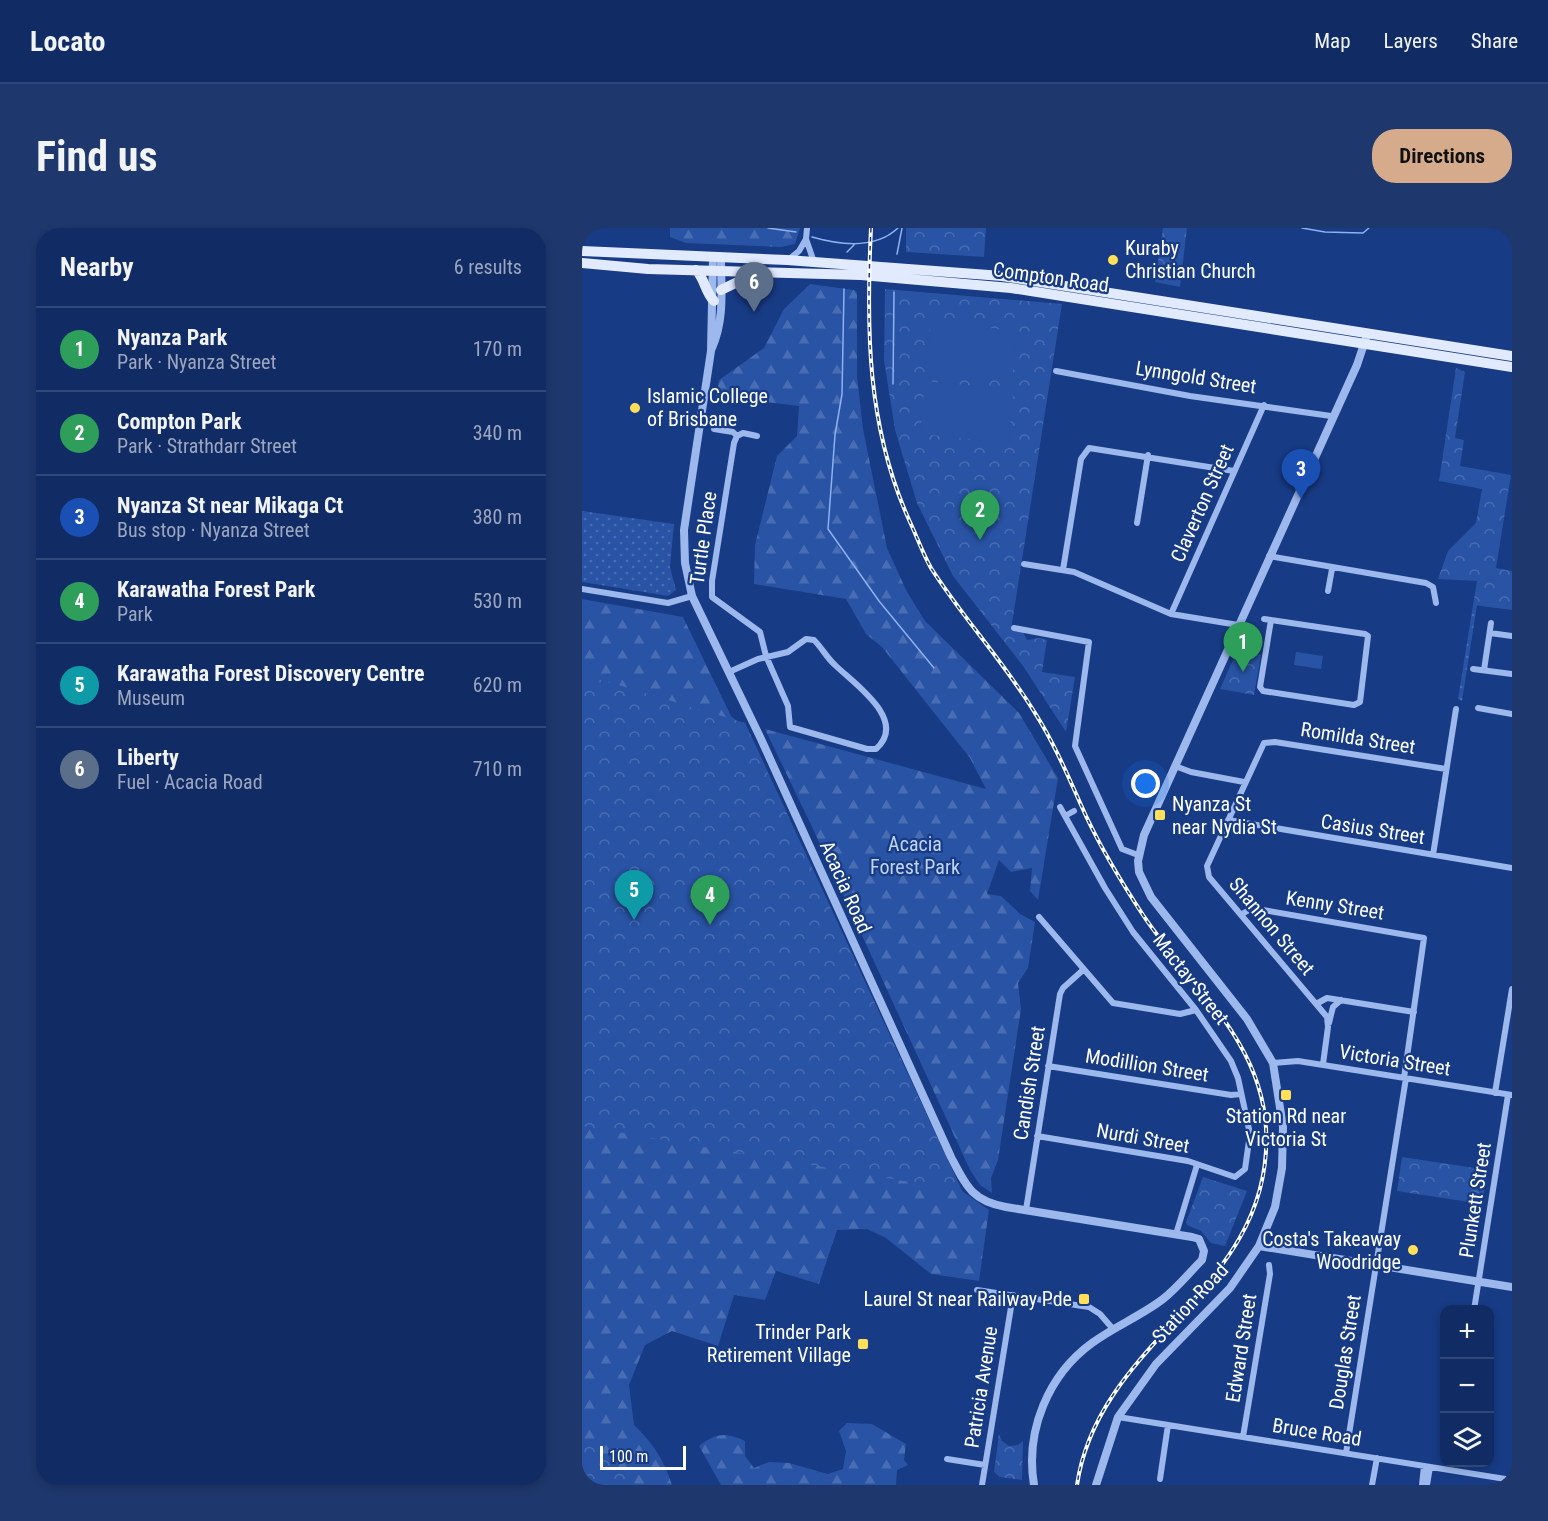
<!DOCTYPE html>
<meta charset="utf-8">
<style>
:root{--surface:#112c64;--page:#1e386d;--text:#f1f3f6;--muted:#9ca7bf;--line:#304878;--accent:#d6ab8b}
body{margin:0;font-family:"Roboto Condensed",sans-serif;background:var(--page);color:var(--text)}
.controls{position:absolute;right:18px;bottom:18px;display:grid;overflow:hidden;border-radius:12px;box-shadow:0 3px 9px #0003}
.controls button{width:54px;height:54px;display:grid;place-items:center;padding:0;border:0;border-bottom:2px solid var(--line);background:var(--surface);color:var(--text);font:30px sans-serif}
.scale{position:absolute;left:18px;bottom:15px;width:86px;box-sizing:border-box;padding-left:6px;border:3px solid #fff;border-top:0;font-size:16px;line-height:21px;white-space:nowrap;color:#fff;-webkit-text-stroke:4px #173b85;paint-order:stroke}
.you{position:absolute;left:564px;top:556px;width:21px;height:21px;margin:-15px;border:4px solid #fff;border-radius:50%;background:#1a73e8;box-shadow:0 0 0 9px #1a73e833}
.badge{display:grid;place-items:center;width:39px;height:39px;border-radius:50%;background:var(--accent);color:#fff;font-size:20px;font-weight:700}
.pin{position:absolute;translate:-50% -50px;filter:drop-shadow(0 2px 3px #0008)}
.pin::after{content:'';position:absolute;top:32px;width:21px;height:18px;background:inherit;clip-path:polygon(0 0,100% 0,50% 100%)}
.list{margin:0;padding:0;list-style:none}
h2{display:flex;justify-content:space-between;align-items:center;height:78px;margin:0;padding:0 24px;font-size:26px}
h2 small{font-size:20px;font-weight:400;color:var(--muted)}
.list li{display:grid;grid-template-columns:39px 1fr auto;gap:18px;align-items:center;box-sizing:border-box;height:84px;padding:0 24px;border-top:2px solid var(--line)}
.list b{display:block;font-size:22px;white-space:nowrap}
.list p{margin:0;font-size:20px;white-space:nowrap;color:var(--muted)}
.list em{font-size:20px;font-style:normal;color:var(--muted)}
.icon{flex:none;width:33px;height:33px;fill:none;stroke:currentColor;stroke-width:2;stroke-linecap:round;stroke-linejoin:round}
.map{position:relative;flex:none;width:930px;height:1257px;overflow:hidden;border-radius:24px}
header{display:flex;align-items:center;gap:36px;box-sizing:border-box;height:84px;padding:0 30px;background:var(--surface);border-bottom:2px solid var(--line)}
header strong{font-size:28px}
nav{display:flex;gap:33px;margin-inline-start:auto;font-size:21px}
.intro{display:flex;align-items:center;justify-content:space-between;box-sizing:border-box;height:144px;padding:0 36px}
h1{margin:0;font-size:42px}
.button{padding:15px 27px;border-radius:24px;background:var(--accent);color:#111;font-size:21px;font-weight:700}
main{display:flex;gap:36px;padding:0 36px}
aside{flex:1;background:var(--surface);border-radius:24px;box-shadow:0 3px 9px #0003}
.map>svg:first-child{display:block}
</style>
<header>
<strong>Locato</strong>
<nav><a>Map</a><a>Layers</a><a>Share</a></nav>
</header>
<div class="intro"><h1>Find us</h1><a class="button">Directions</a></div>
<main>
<aside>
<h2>Nearby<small>6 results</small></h2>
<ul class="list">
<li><span class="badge" style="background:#2e9e5b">1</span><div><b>Nyanza Park</b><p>Park · Nyanza Street</p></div><em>170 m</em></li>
<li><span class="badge" style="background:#2e9e5b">2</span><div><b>Compton Park</b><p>Park · Strathdarr Street</p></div><em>340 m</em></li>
<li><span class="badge" style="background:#1a4fb4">3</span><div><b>Nyanza St near Mikaga Ct</b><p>Bus stop · Nyanza Street</p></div><em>380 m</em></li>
<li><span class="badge" style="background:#2e9e5b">4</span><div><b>Karawatha Forest Park</b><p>Park</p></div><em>530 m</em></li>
<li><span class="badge" style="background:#0f9aa8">5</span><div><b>Karawatha Forest Discovery Centre</b><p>Museum</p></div><em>620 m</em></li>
<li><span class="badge" style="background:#5c6f8a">6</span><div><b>Liberty</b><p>Fuel · Acacia Road</p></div><em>710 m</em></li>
</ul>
</aside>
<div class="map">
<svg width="930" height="1257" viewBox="0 0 930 1257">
<defs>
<pattern id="grass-dots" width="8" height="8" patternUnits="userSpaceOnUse" patternTransform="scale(1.5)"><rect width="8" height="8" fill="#2953a4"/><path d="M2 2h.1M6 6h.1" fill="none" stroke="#496db2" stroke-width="1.8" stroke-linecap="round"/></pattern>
<pattern id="forest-firs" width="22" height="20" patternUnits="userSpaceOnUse" patternTransform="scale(1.5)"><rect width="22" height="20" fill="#2953a4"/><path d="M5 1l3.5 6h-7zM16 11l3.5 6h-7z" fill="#496db2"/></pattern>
<pattern id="park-crowns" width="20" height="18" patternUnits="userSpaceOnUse" patternTransform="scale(1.5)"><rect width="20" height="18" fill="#2953a4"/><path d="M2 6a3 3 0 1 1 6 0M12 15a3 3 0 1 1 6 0" fill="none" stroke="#496db2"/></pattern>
</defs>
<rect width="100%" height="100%" fill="#173b85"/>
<path fill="url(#grass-dots)" d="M 0,283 L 92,296 L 88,339 L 94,362 L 86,368 L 0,354 Z
M 891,377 L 895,377 L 880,473 L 876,471 Z"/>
<path fill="url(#forest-firs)" d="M 88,0 L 218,0 L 213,16 L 199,19 L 104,15 L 88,9 Z
M 228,56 L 272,62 L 275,64 L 275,148 L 281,201 L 305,320 L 325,364 L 343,393 L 437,485 L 476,550 L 456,672 L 448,663 L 450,640 L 429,644 L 417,632 L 405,666 L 419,668 L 438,686 L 453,694 L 446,740 L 436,755 L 439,781 L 416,932 L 409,950 L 410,965 L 398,957 L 388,942 L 231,601 L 183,501 L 404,561 L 388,530 L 300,419 L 284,406 L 264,371 L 172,356 L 173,317 L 195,228 L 215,208 L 217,178 L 134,168 L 137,152 L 182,120 L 202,81 Z
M 0,371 L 101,389 L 149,488 L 156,494 L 163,495 L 380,963 L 407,982 L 397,1053 L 349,1046 L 304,1010 L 285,1001 L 255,1002 L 237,1056 L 194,1043 L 183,1072 L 152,1067 L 136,1118 L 90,1103 L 63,1117 L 47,1157 L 52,1197 C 71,1215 82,1232 90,1257 L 0,1257 Z
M 265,1195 L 290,1196 L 324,1216 L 322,1232 L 326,1237 L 315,1242 L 314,1257 L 139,1257 L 117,1218 C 134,1205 143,1204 163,1213 L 163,1228 L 172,1240 L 187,1234 L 207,1235 L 246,1246 L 261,1241 L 264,1223 L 257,1203 Z"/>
<path fill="url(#park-crowns)" d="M 324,0 L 404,0 L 402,29 L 324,24 Z
M 581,0 L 605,0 L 598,59 L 573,54 Z
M 303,61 L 480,76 L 429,402 L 441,404 L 445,412 L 457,410 L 465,412 L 460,444 L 493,449 L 484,504 L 441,438 L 371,348 L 335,275 L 313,202 L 302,132 Z
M 874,140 L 883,144 L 873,210 L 882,212 L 878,238 L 929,247 L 914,340 L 930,343 L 930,382 L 891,377 L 895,353 L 856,351 L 866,323 L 894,295 L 900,261 L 857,253 Z
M 655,423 L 679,427 L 672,467 L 638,461 Z
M 0,446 L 163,495 L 380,963 L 0,898 Z
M 820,929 L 906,942 L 900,976 L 815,963 Z
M 621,949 L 665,963 L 643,1018 L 629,1015 L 619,1003 L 605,997 L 604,994 Z
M 417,1206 L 420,1213 L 427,1218 L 436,1217 L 441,1213 L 440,1252 L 418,1249 L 412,1244 Z
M 0,1209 L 54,1257 L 0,1257 Z"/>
<path fill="#2953a4" d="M 349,94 L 435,103 L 430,154 L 343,144 Z
M 343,153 L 432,162 L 426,215 L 338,206 Z
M 714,424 L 741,428 L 739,441 L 712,437 Z"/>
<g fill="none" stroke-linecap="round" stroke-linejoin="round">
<path stroke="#8eb1f0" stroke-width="1.5" d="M 186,0 L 214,4
M 720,0 L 743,4 L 781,5 L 787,0
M 230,9 C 258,17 294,21 316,0
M 265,24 L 272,17
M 315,26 L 320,0
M 262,61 L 260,166 L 253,207 L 246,301 L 297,373 L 352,440
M 311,156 L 312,64"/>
<path stroke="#9cb8ed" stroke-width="6" d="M 225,0 L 224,11 L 232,34
M 206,32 L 217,23 L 224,11
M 474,143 L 608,168 L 749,188
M 132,201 L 151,204 L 155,208 L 161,205 L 175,208
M 555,295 L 566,227
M 687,328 L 844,355 L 851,359 L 854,375
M 442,336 L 492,344 L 589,386 L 656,397
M 481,342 L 499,231 L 507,220 L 652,243
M 0,361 L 86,375 L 110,368
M 746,363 L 750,341
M 589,386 L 682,177
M 682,391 L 689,392 L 783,406 L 786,408 L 778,474 L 772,477 L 681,463 L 678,459 L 689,392
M 432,400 L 507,414 L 493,518 L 540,621 L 556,627
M 908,405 L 930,408
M 891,441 L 930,446
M 902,442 L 909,395
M 147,444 L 176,431 L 206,424 L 224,411 L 232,412 C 240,420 245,430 253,437 C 271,455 327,492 294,521 L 285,521 L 208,499 L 206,478 L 184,428 L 178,404 L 130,369 L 130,353 L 152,215 L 155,208
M 896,480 L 930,486
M 593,538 L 609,544 L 662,554
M 483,588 L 492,583
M 646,592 L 930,640
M 851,627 L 874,481
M 660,686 L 667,682 L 681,682 L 842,710 L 822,850
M 457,689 L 531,775 L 598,786 L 614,782
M 734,776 L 745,770 L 832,784
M 747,795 L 751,779 L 759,772
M 691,835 L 716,833 L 930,867
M 741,836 L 746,799 L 745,789 L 627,649 L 625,638 L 682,515 L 693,514 L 864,541
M 466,838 L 649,867 L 659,866
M 913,865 L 930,761
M 455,908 L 606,933 L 653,949 L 663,941 L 668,906 L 656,850 L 649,833 L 614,782 L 551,704 L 523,660 L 478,579
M 444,982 L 478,766 L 481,760 L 501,742
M 594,1006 L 615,937
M 395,1062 L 507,1079 L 518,1086 L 531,1101
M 892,1082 L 926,867
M 536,1189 L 930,1252
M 661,1209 L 688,1046 L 687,1037
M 764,1225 L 824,850
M 365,1231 L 403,1237
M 578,1251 L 586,1197
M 400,1257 L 431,1067
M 790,1257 L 795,1230
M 840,1257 L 842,1238
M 845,1257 L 848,1239"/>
<path stroke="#9cb8ed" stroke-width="8" d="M 131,29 L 129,123 L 102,302 L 103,335 L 110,368 L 179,511 L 369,929 C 384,958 390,973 424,979 L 610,1009 L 617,1011 L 622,1023 L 620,1032 C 607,1045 595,1060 581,1071 C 559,1088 533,1098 510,1115 C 466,1147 443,1203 452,1257
M 130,120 C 143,91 139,60 139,29
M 677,1018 L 930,1059
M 514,1257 L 536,1189 L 574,1136 L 648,1060 L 677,1018 L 693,979 L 700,940 L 701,899 L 691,835 L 665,791 L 569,669 L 557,644 L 556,633 L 562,607 L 775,137 L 784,110"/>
<path stroke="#e2eaff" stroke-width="10" d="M 0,23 L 205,32 L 420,48 L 930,128
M 0,35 L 66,41 L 279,47 L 429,60 L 930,139
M 114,42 C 123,51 123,64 132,73
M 139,62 L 172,46"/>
<defs>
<path id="rail" d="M 289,0 C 284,102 285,200 328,294 C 335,309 341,326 349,340 C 381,390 422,434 453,485 C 474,518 488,553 504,588 C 520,622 540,655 561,687 C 607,756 679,811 684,900 C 693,1062 517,1108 495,1257"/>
</defs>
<use href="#rail" stroke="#fff" stroke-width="4"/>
<use href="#rail" stroke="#173b85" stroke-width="1.5" stroke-dasharray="4.5" stroke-linecap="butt"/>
</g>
<g fill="#ffe058" stroke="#173b85" stroke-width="2">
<circle cx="531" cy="32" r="6"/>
<circle cx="53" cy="180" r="6"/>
<rect x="572" y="581" width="12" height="12" rx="3"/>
<rect x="698" y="861" width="12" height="12" rx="3"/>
<circle cx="831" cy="1022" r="6"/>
<rect x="496" y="1065" width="12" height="12" rx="3"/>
<rect x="275" y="1110" width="12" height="12" rx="3"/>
</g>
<g text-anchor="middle" stroke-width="4.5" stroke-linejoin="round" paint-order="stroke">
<g font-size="20" fill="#fff" stroke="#173b85" text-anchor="start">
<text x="543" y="27">Kuraby<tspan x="543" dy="23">Christian Church</tspan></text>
<text x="65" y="175">Islamic College<tspan x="65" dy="23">of Brisbane</tspan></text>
<text x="590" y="583">Nyanza St<tspan x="590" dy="23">near Nydia St</tspan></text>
<text x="704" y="895" text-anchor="middle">Station Rd near<tspan x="704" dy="23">Victoria St</tspan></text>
<text x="819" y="1018" text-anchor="end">Costa's Takeaway<tspan x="819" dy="23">Woodridge</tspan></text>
<text x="490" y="1078" text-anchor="end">Laurel St near Railway Pde</text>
<text x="269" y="1111" text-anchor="end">Trinder Park<tspan x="269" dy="23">Retirement Village</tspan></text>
</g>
<g font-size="20" fill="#fff" stroke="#173b85">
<text transform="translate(469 49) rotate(8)" y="7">Compton Road</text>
<text transform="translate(614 149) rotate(9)" y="7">Lynngold Street</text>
<text transform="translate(620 275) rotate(-66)" y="7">Claverton Street</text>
<text transform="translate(121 310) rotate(-82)" y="7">Turtle Place</text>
<text transform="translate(776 510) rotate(9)" y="7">Romilda Street</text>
<text transform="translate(791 601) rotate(9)" y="7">Casius Street</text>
<text transform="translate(264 659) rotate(66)" y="7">Acacia Road</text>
<text transform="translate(753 677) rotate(9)" y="7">Kenny Street</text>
<text transform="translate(690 698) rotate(50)" y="7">Shannon Street</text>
<text transform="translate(609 751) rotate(52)" y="7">Mactay Street</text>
<text transform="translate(813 832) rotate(9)" y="7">Victoria Street</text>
<text transform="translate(565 837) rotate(9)" y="7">Modillion Street</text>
<text transform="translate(447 855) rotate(-81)" y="7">Candish Street</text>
<text transform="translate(561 910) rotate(10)" y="7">Nurdi Street</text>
<text transform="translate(893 972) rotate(-81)" y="7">Plunkett Street</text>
<text transform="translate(608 1075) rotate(-47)" y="7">Station Road</text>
<text transform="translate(659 1120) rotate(-81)" y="7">Edward Street</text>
<text transform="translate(763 1124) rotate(-81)" y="7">Douglas Street</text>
<text transform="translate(399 1159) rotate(-81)" y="7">Patricia Avenue</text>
<text transform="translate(735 1204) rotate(9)" y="7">Bruce Road</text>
</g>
<g font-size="20" fill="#c1d5fa" stroke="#173b85">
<text x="333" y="623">Acacia<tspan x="333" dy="23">Forest Park</tspan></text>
</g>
</g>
</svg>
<div class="controls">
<button>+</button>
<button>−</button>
<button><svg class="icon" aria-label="layers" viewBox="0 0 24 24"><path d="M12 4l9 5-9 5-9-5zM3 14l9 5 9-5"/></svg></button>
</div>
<div class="scale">100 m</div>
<div class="you"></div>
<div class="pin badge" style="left:661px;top:444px;background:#2e9e5b">1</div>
<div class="pin badge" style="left:398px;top:312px;background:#2e9e5b">2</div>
<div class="pin badge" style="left:719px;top:271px;background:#1a4fb4">3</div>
<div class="pin badge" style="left:128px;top:697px;background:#2e9e5b">4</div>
<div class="pin badge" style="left:52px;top:692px;background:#0f9aa8">5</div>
<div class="pin badge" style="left:172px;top:84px;background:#5c6f8a">6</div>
</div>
</main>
